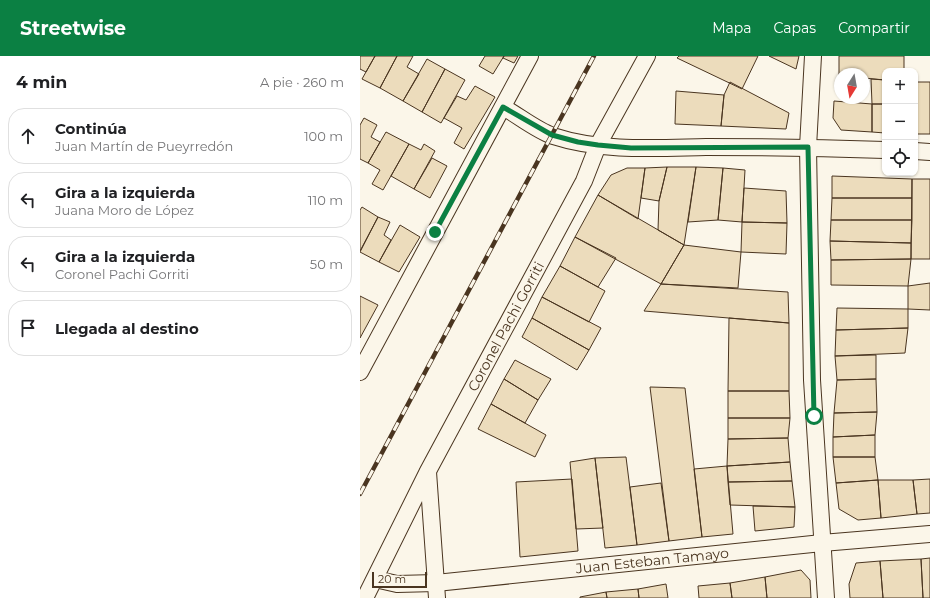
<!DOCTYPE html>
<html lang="es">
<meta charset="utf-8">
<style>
:root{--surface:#fff;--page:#f6f6f6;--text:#202124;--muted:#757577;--line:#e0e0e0;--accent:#0b8043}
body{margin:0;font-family:Montserrat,sans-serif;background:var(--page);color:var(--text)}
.controls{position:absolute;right:12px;top:12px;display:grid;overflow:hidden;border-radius:8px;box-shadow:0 1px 3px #0004}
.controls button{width:36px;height:36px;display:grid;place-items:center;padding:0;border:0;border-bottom:1px solid var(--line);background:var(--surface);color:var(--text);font:20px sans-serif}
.compass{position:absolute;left:474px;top:12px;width:36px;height:36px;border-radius:50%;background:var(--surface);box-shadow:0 1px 3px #0004;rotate:191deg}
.scale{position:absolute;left:12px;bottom:10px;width:55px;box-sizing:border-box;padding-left:4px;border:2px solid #4a3520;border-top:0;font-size:11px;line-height:14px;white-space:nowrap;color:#4a3520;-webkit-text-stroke:3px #fbf6e9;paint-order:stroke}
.stop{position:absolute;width:12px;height:12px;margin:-9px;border:3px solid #0b8043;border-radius:50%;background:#fff}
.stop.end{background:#0b8043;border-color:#fff;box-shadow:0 1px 4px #0008}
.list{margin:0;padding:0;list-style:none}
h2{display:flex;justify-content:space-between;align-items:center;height:52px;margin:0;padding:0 16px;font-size:17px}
h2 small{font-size:13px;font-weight:400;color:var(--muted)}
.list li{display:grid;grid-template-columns:26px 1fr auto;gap:12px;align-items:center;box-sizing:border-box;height:56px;margin:0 8px 8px;padding:0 8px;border:1px solid var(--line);border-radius:16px}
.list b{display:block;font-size:15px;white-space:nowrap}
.list p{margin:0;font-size:13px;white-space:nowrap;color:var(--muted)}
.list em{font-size:13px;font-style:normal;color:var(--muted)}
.icon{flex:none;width:22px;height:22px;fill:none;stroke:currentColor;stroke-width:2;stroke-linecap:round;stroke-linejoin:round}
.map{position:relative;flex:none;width:570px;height:542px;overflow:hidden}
header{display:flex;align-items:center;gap:24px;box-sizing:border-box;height:56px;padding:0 20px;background:var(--accent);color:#fff}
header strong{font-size:19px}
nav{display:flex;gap:22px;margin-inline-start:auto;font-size:14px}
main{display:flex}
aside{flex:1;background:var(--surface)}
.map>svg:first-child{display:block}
</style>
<header>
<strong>Streetwise</strong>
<nav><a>Mapa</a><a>Capas</a><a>Compartir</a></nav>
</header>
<main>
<aside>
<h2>4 min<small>A pie · 260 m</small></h2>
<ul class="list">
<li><svg class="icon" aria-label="ahead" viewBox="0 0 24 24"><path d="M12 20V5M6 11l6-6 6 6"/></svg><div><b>Continúa</b><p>Juan Martín de Pueyrredón</p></div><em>100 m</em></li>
<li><svg class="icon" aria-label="left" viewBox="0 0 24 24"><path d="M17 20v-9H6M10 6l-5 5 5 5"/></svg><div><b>Gira a la izquierda</b><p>Juana Moro de López</p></div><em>110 m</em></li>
<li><svg class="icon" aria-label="left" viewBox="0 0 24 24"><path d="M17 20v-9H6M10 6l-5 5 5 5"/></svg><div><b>Gira a la izquierda</b><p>Coronel Pachi Gorriti</p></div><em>50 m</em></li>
<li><svg class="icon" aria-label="arrive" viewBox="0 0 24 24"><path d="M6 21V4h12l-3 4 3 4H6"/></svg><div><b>Llegada al destino</b></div></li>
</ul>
</aside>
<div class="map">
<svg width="570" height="542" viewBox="0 0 570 542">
<rect width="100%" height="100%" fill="#fbf6e9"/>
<path fill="#ecdcbc" stroke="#4a3520" d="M 0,0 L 15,0 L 6,16 L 0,13 Z
M 15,0 L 37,0 L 20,32 L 2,23 Z
M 37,0 L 53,0 L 47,11 L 59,18 L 43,45 L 20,32 Z
M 125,0 L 144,0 L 133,18 L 119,10 Z
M 144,0 L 158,0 L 154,7 L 143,2 Z
M 319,0 L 398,0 L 382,33 L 317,2 Z
M 409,0 L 439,0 L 436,13 Z
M 479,0 L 544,0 L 544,15 L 525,15 L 525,24 L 504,22 L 504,18 L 480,18 L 479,20 Z
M 67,3 L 85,13 L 62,56 L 43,45 Z
M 85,13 L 105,24 L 81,67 L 62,56 Z
M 511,23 L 525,24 L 525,48 L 512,48 Z
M 370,26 L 429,57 L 426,73 L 361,70 L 364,39 Z
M 555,26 L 570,26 L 570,78 L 555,78 Z
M 115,30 L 135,41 L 104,93 L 94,87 L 102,72 L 84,62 L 97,40 L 106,44 Z
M 316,35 L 364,39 L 361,70 L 315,68 Z
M 474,45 L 512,48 L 512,76 L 481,74 L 473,62 Z
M 512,48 L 525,48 L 525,77 L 512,76 Z
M 4,62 L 17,69 L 11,81 L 20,86 L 8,107 L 0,103 L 0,69 Z
M 26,76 L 49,88 L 23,134 L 12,128 L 20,114 L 8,107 Z
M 49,88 L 61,94 L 64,88 L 75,95 L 54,133 L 31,120 Z
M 72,102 L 87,110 L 70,142 L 54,133 Z
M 307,111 L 299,145 L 281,142 L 285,112 Z
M 307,111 L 336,111 L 324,189 L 298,174 L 299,145 Z
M 336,111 L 363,112 L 358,164 L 328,166 Z
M 267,112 L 285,112 L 278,163 L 238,139 L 251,119 Z
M 363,112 L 385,114 L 382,166 L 358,164 Z
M 472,120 L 552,123 L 552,142 L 472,142 Z
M 552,123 L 570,123 L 570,203 L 551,203 Z
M 384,132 L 426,135 L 427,167 L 382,166 Z
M 238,139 L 324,189 L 301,228 L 215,181 Z
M 472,142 L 552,142 L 552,164 L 471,164 Z
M 2,151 L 18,161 L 0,195 L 0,154 Z
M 18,161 L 30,166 L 24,179 L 31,184 L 19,206 L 0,196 Z
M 471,164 L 552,164 L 551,187 L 470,185 Z
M 382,166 L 427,167 L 426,198 L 381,196 Z
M 40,169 L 60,181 L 39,216 L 19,206 Z
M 215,181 L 256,202 L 238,231 L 200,210 Z
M 470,185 L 551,187 L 551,203 L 471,204 Z
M 324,189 L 381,196 L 378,232 L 301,228 Z
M 551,203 L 548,230 L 471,229 L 471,204 Z
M 200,210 L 245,235 L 229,266 L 182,241 Z
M 570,227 L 570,254 L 548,253 L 548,230 Z
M 301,228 L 428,236 L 429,267 L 284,255 Z
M 0,240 L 18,249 L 0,282 Z
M 182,241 L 241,272 L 229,294 L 172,262 Z
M 477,252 L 548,253 L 548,272 L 476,274 Z
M 172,262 L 229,294 L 217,314 L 162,281 Z
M 369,262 L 429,267 L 429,335 L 368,335 Z
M 548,272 L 545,297 L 475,300 L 476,274 Z
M 516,299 L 516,323 L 477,324 L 475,300 Z
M 155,304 L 191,323 L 178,344 L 144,323 Z
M 144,323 L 178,344 L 165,367 L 131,348 Z
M 516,323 L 517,356 L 474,357 L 477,324 Z
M 290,331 L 325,332 L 342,481 L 309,485 Z
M 368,335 L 429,335 L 430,362 L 368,362 Z
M 131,348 L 186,379 L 175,401 L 118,373 Z
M 517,356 L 515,379 L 473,381 L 474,357 Z
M 368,362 L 430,362 L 428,382 L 368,383 Z
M 515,379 L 515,401 L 473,401 L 473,381 Z
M 428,382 L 430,406 L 367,410 L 368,383 Z
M 266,401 L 277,489 L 245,492 L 235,402 Z
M 473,401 L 515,401 L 518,424 L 476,427 Z
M 235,402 L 243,472 L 216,473 L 210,406 Z
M 430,406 L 432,425 L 368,426 L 367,410 Z
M 367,410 L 373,478 L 342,481 L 334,413 Z
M 212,423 L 218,495 L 160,501 L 156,426 Z
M 570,423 L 570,457 L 557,458 L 553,424 Z
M 518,424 L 553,424 L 557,458 L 521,462 Z
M 518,424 L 521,462 L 498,464 L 479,453 L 476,427 Z
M 432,425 L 435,451 L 370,449 L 368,426 Z
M 301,427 L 309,485 L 277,489 L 270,431 Z
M 393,450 L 435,451 L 434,471 L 395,475 Z
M 570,502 L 570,542 L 563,542 L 561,503 Z
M 561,503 L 563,542 L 523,542 L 520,505 Z
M 520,505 L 523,542 L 490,542 L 489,528 L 496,507 Z
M 441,514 L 450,524 L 451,542 L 407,542 L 405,521 Z
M 405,521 L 407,542 L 372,542 L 370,527 Z
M 370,527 L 372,542 L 339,542 L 338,530 Z
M 306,528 L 308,542 L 279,542 L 278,533 Z
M 278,533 L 279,542 L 247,542 L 246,536 Z
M 246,536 L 247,542 L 220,542 L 220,541 Z"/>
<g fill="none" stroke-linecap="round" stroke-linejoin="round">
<defs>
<g id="minor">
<path d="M 453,0 L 448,91 L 452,324 L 466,542"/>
<path d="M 143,51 C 159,60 176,74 193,80 C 242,96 296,92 346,91 C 406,91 465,92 525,94"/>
<path d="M 555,95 L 570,96"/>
<path d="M 0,316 L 170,0"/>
<path d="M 68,416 L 77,542"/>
<path id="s1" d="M 15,523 L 37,528 L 76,527 L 462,487 L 570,478"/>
<path id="s2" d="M 5,542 L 68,415 L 224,125 L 238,89 L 287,0"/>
</g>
</defs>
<use href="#minor" stroke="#4a3520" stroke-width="18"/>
<use href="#minor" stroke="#fbf6e9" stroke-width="16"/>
<defs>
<path id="rail" d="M 0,438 L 234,0"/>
</defs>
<use href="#rail" stroke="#4a3520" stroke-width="4.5"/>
<use href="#rail" stroke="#fbf6e9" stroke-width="3" stroke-dasharray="9" stroke-linecap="butt"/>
</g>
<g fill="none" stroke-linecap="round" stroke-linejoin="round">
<path stroke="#0b8043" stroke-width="5" d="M 75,176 L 143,51 L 192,79 L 218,86 L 238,89 L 271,92 L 448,91 L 454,360"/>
</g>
<g text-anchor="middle" stroke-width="3" stroke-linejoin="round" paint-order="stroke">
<g font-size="14" fill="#4a3520" stroke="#fbf6e9">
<text dy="5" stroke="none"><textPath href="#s2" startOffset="306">Coronel Pachi Gorriti</textPath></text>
<text dy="5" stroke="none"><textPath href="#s1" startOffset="279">Juan Esteban Tamayo</textPath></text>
</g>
</g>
</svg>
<div class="controls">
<button>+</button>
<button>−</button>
<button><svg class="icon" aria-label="locate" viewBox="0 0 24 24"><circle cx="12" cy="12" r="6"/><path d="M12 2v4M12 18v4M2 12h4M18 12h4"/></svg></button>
</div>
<svg class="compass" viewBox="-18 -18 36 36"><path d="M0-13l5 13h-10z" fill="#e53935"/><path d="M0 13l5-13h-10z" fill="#757577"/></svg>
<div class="scale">20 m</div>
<div class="stop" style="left:454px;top:360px"></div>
<div class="stop end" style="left:75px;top:176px"></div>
</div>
</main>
